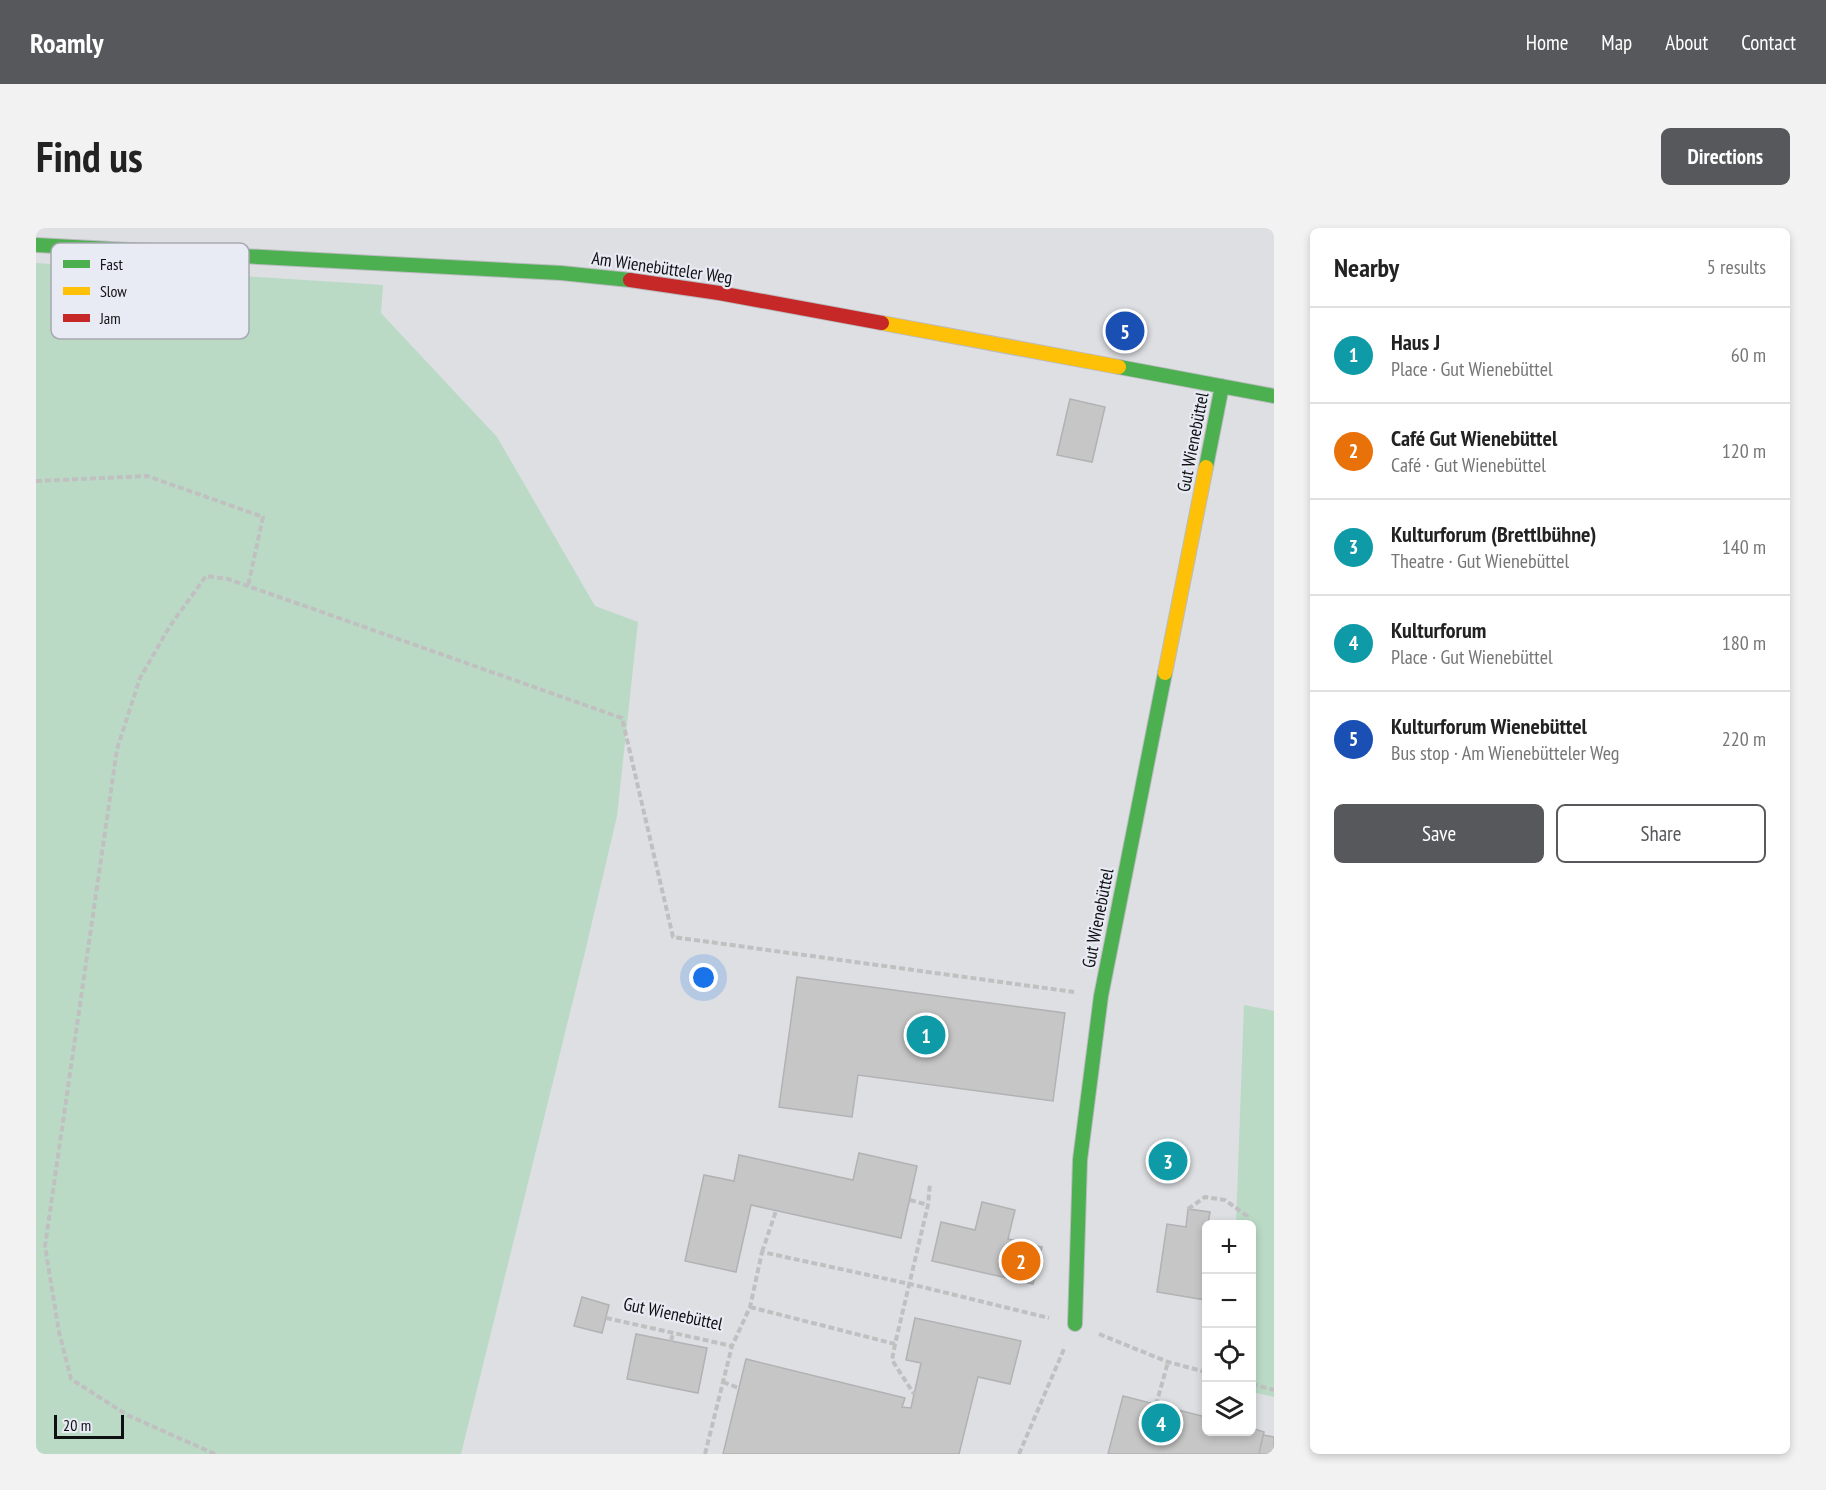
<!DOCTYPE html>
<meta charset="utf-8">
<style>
:root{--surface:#fff;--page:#f2f2f2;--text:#222;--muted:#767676;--line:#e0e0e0;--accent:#57585b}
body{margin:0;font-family:"PT Sans Narrow",sans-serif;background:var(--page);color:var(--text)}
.controls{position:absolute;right:18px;bottom:18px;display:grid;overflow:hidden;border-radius:9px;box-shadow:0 3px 9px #0003}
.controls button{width:54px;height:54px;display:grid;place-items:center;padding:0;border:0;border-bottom:2px solid var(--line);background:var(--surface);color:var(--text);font:30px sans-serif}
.scale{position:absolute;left:18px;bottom:15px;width:70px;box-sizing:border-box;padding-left:6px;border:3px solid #0f1012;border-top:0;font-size:16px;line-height:21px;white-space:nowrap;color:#0f1012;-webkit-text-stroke:4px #e8ebf3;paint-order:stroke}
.you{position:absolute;left:668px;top:750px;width:21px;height:21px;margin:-15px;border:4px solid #fff;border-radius:50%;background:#1a73e8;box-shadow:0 0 0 9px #1a73e833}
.badge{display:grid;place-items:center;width:39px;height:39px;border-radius:50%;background:var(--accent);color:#fff;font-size:20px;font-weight:700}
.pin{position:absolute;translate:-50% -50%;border:3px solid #fff;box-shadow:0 2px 6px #0006}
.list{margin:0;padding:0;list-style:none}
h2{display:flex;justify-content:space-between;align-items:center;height:78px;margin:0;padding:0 24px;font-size:26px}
h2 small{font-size:20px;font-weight:400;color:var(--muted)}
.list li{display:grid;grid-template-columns:39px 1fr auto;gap:18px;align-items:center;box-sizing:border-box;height:96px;padding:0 24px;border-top:2px solid var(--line)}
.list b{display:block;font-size:22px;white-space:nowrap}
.list p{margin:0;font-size:20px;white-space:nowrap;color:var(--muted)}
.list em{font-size:20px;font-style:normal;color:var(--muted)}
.actions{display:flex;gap:12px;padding:18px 24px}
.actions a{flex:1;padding:14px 0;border:2px solid var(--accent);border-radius:9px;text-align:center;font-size:21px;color:var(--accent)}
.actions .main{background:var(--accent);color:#fff}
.icon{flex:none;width:33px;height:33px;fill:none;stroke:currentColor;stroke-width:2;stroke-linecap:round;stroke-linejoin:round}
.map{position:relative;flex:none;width:1238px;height:1226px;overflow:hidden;border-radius:9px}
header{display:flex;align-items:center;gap:36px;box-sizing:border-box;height:84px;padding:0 30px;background:var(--accent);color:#fff}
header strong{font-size:28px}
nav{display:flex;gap:33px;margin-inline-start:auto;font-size:21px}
.intro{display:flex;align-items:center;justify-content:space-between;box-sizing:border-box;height:144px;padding:0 36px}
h1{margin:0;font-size:42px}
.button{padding:15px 27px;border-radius:9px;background:var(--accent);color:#fff;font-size:21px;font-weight:700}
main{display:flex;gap:36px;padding:0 36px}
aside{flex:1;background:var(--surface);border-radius:9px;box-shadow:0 3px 9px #0003}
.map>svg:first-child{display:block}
</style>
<header>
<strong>Roamly</strong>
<nav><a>Home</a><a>Map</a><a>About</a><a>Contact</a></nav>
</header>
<div class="intro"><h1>Find us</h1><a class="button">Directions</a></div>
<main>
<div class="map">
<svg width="1238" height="1226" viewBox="0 0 1238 1226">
<rect width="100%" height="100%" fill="#dddfe3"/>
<path fill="#badac6" d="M 0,35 L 347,57 L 345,85 L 461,209 L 559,378 L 602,394 L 581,588 L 549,724 L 425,1226 L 0,1226 Z
M 1208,777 L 1238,783 L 1238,1169 L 1216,1164 L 1216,996 L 1200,996 Z"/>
<path fill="#c6c6c7" stroke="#b2b1b3" stroke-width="1.5" d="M 1034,171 L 1069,179 L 1056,234 L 1021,227 Z
M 761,749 L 1029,785 L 1017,873 L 822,847 L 816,889 L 743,879 Z
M 823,925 L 881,938 L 865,1010 L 715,977 L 700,1044 L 649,1033 L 668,947 L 698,953 L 703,927 L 817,952 Z
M 946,974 L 979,982 L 972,1011 L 1006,1019 L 997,1056 L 896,1033 L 905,994 L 939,1002 Z
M 1152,981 L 1174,984 L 1170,1008 L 1170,1072 L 1121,1064 L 1131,996 L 1150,999 Z
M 546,1069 L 573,1077 L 566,1105 L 538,1098 Z
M 879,1090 L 985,1113 L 974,1156 L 942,1149 L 923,1226 L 687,1226 L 710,1131 L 869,1170 L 866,1179 L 875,1180 L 885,1135 L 870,1132 Z
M 600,1106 L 671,1120 L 662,1165 L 591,1151 Z
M 1087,1168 L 1170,1189 L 1170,1204 L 1216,1204 L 1216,1200 L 1228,1204 L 1223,1226 L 1072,1226 Z
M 1227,1207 L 1238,1209 L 1238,1226 L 1223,1226 Z"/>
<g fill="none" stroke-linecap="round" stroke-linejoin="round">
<defs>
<path id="fast" d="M 0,17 L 525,45 L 594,52
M 1083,139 L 1238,168
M 1170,239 L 1186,158
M 1039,1096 L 1044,932 L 1065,768 L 1129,445"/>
<path id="slow" d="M 846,95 L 1083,139
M 1129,445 L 1170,239"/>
<path id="jam" d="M 594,52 L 683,65 L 846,95"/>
</defs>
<use href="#fast" stroke="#babbbf" stroke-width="16"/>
<use href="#slow" stroke="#babbbf" stroke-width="16"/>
<use href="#jam" stroke="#babbbf" stroke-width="16"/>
<path stroke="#c0c0c1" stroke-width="4" stroke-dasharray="6 3" stroke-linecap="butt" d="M 0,253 L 111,248 L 227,289 L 212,358
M 874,972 L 892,977
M 1152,981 L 1169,969 L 1189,972 L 1211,988 L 1212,996
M 726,1024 L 740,983
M 714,1079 L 859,1116 L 892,977 L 894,955
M 570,1090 L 696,1118
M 1063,1106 L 1132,1134 L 1170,1144
M 635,1113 L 637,1105
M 859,1116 L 856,1132 L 878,1166
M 687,1154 L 703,1160
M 1216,1156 L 1238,1162
M 1120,1177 L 1132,1134
M 179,1226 L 91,1187 L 35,1151 L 23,1104 L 9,1018 L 81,521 L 104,450 L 134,398 L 170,348 L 192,351 L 586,490 L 637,709 L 1038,764
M 669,1226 L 696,1118 L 714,1079 L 726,1024 L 874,1056 L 1013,1090
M 983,1226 L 1028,1121"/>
<use href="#fast" stroke="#4caf50" stroke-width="14"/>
<use href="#slow" stroke="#ffc107" stroke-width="14"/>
<use href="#jam" stroke="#c62828" stroke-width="14"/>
</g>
<g text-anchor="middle" stroke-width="4.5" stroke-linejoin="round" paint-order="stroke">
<g font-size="18" fill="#0f1012" stroke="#e8ebf3">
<text transform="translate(626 40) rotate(8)" y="6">Am Wienebütteler Weg</text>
<text transform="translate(1157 214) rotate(-79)" y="6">Gut Wienebüttel</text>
<text transform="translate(1062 690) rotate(-79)" y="6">Gut Wienebüttel</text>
<text transform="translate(637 1086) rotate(12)" y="6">Gut Wienebüttel</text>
</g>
</g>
<rect x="15" y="15" width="198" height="96" rx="9" fill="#e8ebf3" stroke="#a7a9b0" stroke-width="1.5"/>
<rect x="27" y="32" width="27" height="8" fill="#4caf50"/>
<rect x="27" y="59" width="27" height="8" fill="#ffc107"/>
<rect x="27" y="86" width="27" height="8" fill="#c62828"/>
<g font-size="16" fill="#0f1012">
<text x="64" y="42">Fast</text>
<text x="64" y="69">Slow</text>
<text x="64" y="96">Jam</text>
</g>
</svg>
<div class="controls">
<button>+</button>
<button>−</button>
<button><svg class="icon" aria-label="locate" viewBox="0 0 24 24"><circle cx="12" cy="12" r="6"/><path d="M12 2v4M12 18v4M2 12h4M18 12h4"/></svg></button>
<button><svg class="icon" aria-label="layers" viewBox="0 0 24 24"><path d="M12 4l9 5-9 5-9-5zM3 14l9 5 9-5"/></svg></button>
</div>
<div class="scale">20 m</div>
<div class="you"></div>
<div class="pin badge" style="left:890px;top:807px;background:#0f9aa8">1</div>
<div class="pin badge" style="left:985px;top:1033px;background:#e8710a">2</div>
<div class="pin badge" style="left:1132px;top:933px;background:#0f9aa8">3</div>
<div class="pin badge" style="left:1125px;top:1195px;background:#0f9aa8">4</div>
<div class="pin badge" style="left:1089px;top:103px;background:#1a4fb4">5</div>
</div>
<aside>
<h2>Nearby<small>5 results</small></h2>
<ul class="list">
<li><span class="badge" style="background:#0f9aa8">1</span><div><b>Haus J</b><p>Place · Gut Wienebüttel</p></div><em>60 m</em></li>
<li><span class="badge" style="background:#e8710a">2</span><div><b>Café Gut Wienebüttel</b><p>Café · Gut Wienebüttel</p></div><em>120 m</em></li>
<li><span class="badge" style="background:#0f9aa8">3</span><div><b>Kulturforum (Brettlbühne)</b><p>Theatre · Gut Wienebüttel</p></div><em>140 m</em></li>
<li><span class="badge" style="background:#0f9aa8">4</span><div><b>Kulturforum</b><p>Place · Gut Wienebüttel</p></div><em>180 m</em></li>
<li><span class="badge" style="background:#1a4fb4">5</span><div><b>Kulturforum Wienebüttel</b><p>Bus stop · Am Wienebütteler Weg</p></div><em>220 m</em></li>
</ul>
<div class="actions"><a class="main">Save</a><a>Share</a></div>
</aside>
</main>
